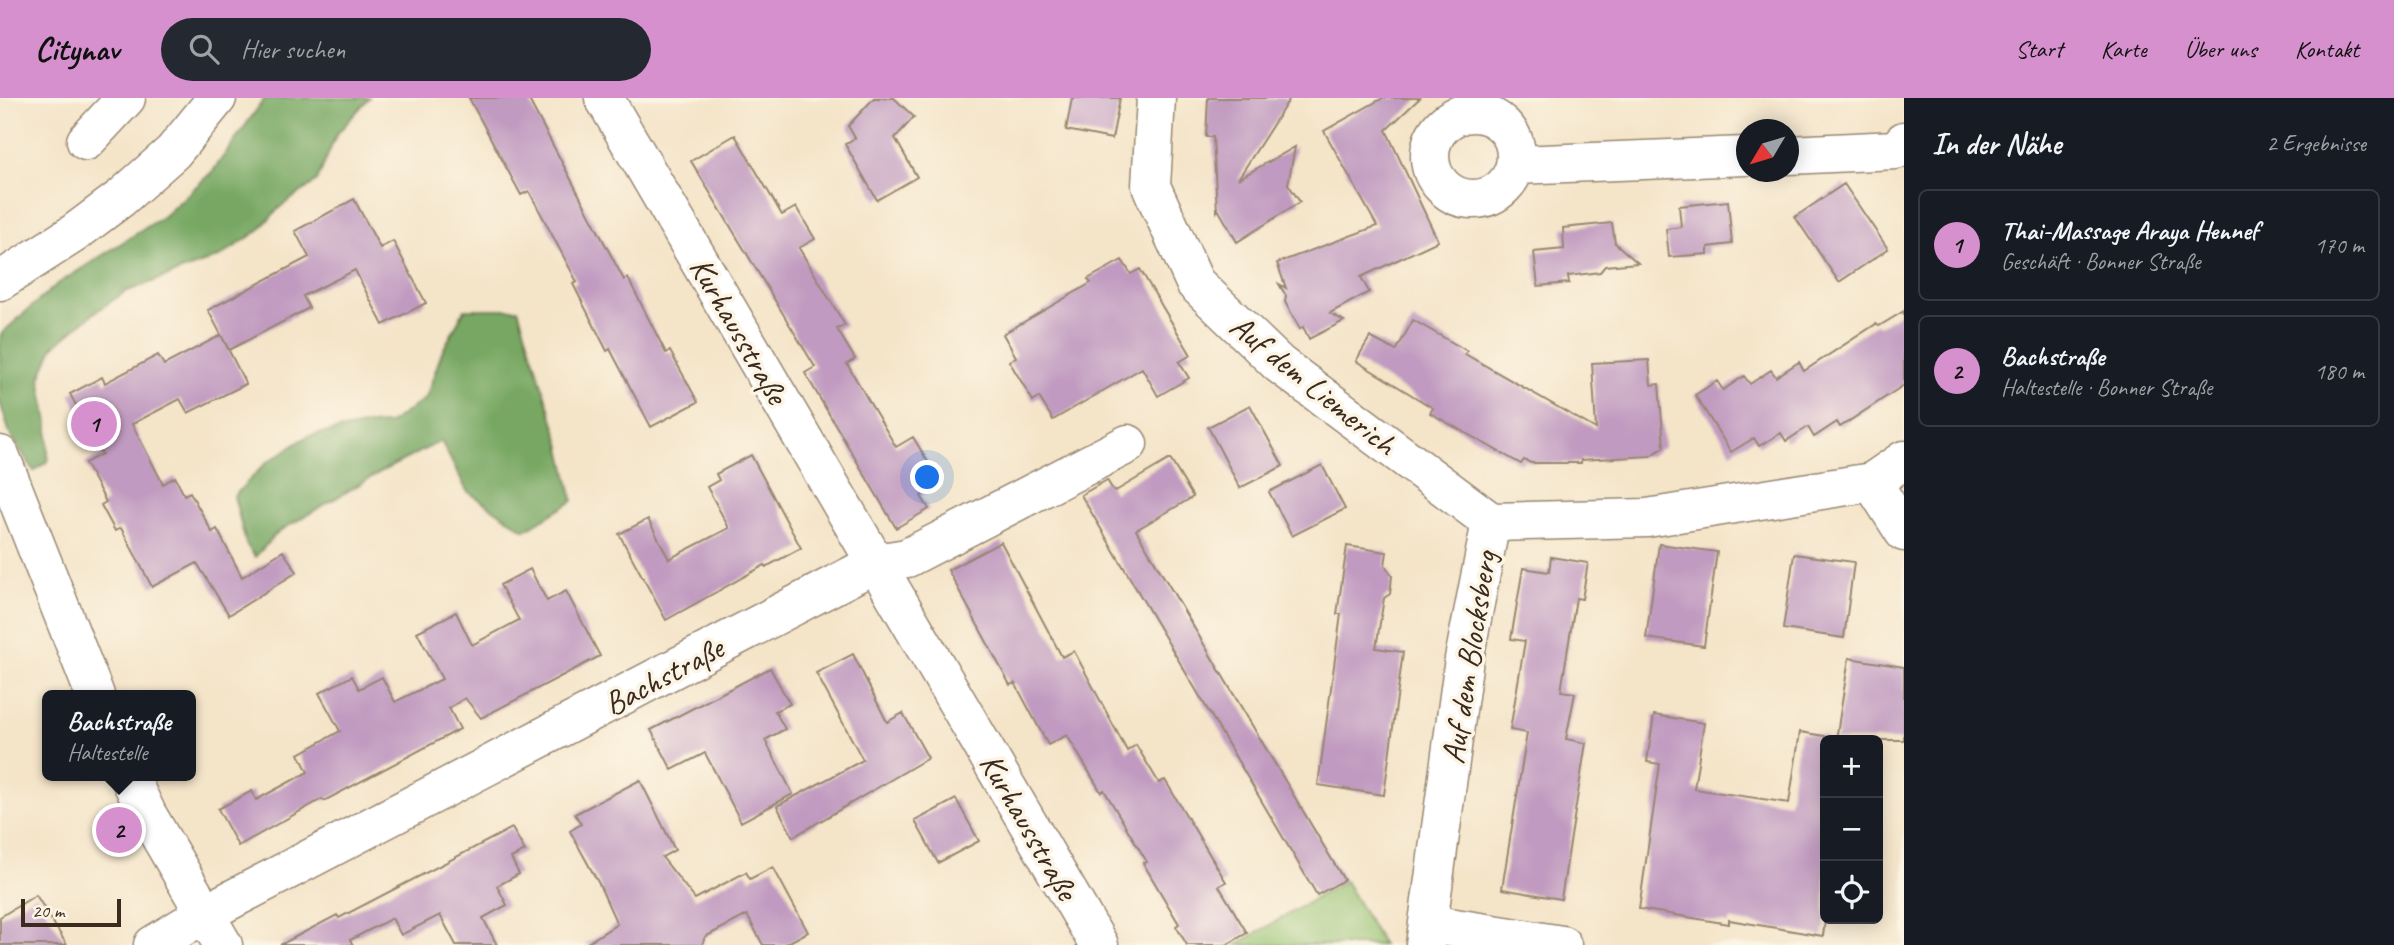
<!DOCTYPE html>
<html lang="de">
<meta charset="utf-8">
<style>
:root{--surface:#171b24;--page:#242831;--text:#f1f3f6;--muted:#9ea1a6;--line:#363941;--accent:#d690ce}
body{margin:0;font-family:Caveat,sans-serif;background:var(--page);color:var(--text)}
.controls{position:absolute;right:21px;bottom:21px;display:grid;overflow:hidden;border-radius:10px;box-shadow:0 4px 18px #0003}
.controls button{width:63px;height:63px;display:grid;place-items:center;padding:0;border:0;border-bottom:2px solid var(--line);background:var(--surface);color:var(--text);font:35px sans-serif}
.compass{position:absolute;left:1736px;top:21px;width:63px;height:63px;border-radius:50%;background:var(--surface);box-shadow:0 4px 18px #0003;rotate:232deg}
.scale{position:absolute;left:21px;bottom:18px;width:100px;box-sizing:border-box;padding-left:7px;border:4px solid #3b2a1e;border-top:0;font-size:19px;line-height:24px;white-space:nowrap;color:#3b2a1e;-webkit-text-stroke:5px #fcf5e5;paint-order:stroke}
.you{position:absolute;left:928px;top:380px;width:24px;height:24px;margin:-18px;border:5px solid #fff;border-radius:50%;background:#1a73e8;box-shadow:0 0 0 10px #1a73e833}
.badge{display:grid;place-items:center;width:46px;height:46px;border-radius:50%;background:var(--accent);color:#111;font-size:23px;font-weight:700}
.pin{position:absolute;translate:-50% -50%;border:4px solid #fff;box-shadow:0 2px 7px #0006}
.popup{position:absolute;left:42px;top:592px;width:154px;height:91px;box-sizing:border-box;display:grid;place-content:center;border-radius:10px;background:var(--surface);filter:drop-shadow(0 2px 5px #0005);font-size:23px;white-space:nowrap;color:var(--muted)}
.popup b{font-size:26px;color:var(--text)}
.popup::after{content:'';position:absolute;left:50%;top:100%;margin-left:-14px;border:14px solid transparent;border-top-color:var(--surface)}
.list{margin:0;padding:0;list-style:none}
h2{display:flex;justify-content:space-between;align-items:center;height:91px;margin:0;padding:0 28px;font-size:30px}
h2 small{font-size:23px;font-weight:400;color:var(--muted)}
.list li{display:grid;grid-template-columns:46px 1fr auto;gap:21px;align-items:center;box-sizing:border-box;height:112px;margin:0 14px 14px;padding:0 14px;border:2px solid var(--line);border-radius:10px}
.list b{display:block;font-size:26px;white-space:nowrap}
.list p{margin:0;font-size:23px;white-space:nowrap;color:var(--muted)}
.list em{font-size:23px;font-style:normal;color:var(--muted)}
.icon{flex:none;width:38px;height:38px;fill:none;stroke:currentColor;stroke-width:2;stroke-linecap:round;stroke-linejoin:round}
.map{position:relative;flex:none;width:1904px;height:847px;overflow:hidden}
header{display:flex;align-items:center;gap:42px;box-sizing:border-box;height:98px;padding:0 35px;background:var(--accent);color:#111}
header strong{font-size:33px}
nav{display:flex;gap:38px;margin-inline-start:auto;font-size:24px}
.search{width:490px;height:63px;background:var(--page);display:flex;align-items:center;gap:18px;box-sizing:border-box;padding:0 24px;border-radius:38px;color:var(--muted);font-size:26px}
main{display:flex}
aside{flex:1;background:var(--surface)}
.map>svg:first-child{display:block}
</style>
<header>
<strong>Citynav</strong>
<div class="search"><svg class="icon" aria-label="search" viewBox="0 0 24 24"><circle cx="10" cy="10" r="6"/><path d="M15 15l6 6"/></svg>Hier suchen</div>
<nav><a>Start</a><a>Karte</a><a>Über uns</a><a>Kontakt</a></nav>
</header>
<main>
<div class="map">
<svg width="1904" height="847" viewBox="0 0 1904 847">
<rect width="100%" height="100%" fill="#fcf5e5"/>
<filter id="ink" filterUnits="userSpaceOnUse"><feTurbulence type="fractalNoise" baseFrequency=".0143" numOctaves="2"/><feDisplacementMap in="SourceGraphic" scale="14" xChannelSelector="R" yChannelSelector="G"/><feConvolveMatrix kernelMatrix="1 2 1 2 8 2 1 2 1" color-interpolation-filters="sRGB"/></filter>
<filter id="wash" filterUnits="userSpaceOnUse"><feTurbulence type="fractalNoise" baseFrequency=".00686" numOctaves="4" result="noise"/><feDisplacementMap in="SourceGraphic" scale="28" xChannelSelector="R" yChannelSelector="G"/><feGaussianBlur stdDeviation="1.57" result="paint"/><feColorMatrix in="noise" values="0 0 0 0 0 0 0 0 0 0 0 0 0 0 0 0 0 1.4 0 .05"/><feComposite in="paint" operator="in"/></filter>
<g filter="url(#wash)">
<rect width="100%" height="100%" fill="#f4e4c8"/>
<path fill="#94c170" stroke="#687647" stroke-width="2" d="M 1345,783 L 1383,847 L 1236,847 Z"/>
<path fill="#77a762" stroke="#596840" stroke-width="2" d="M 265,0 L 369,0 L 336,37 L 317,83 L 280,109 L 258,133 L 219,159 L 125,194 L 94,215 L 53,249 L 40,280 L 48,325 L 48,363 L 34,373 L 10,336 L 0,304 L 0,241 L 2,235 L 56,187 L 164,118 L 213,73 Z
M 465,211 L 518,211 L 560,345 L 573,403 L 525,432 L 467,393 L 441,343 L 384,372 L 278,434 L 255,459 L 246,446 L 234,398 L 266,365 L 308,338 L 363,327 L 389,326 L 426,300 L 442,254 Z"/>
<g id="blocks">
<path fill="#c09ac0" d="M 469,0 L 528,0 L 624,182 L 628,180 L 666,255 L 670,253 L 698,304 L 651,329 L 610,251 L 607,253 L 573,186 L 577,184 L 529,93 L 521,97 Z
M 874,0 L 894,0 L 914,19 L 895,40 L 917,79 L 877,102 L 845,46 L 855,40 L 848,28 Z
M 1072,0 L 1120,0 L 1112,41 L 1066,32 Z
M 1208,0 L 1290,0 L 1238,81 L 1295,49 L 1288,86 L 1300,104 L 1237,144 L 1218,111 L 1217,113 L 1213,39 L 1206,39 Z
M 1383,0 L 1420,0 L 1386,32 L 1438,143 L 1361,179 L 1369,194 L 1330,215 L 1344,223 L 1309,241 L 1303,229 L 1300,231 L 1285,204 L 1286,198 L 1279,186 L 1286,190 L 1277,165 L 1377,128 L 1324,33 Z
M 735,37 L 782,117 L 796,109 L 815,141 L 799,150 L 845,227 L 837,231 L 855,261 L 847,266 L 896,349 L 913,339 L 934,374 L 922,382 L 929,393 L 921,398 L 929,411 L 896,430 L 805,275 L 815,269 L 691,63 Z
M 1844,86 L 1888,151 L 1839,184 L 1795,119 Z
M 354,101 L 380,150 L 393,143 L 426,205 L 383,227 L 355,172 L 303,198 L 309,210 L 229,252 L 208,212 L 309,159 L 295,133 Z
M 1728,103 L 1732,146 L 1708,149 L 1708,156 L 1669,159 L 1666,131 L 1681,129 L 1679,108 Z
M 1612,125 L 1615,145 L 1638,165 L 1605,168 L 1600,174 L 1568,178 L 1569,185 L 1538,188 L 1534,154 L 1564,151 L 1563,130 Z
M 1122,162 L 1131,176 L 1140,171 L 1191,257 L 1179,264 L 1189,280 L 1158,298 L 1142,270 L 1053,322 L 1039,299 L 1033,303 L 1009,263 L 1016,259 L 1003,236 L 1091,185 L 1088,181 Z
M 1904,213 L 1904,287 L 1840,329 L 1837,324 L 1814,339 L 1808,329 L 1786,343 L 1781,335 L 1759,348 L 1754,340 L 1731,354 L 1695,297 L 1717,283 L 1723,292 L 1744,278 L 1750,286 L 1771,272 L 1776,279 L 1799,264 L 1804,273 L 1876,226 L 1879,228 Z
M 1413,222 L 1467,253 L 1465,256 L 1596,331 L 1592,265 L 1649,262 L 1651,287 L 1659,286 L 1664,349 L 1650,358 L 1581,362 L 1581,365 L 1531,365 L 1524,362 L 1521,366 L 1430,315 L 1433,310 L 1356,263 L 1370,239 L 1396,253 Z
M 221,237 L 246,286 L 188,315 L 180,301 L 132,326 L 163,386 L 175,379 L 184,397 L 190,394 L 212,434 L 217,431 L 242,479 L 283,453 L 297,474 L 229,517 L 197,465 L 152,489 L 121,430 L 115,433 L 101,407 L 106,404 L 85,365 L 102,356 L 70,296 L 102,279 L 105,285 L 158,257 L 164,267 Z
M 1250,307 L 1283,368 L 1240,390 L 1208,329 Z
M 751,357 L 801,450 L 766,469 L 765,467 L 666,522 L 619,436 L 648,421 L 669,461 L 729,430 L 707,389 L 719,382 L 716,376 Z
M 1170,361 L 1193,399 L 1136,432 L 1344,782 L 1317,797 L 1081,397 L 1107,382 L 1114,394 Z
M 1322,367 L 1345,411 L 1292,438 L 1269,394 Z
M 1001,444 L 1062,559 L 1074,553 L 1127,653 L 1136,647 L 1159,685 L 1165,682 L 1226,784 L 1219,788 L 1247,835 L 1226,847 L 1187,847 L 1176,828 L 1179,826 L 1143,765 L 1147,764 L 1104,692 L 1101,694 L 1067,637 L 1048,647 L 1015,585 L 1010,587 L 948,472 Z
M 1659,446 L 1717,454 L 1704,548 L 1646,540 Z
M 1347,448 L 1387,454 L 1385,467 L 1392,478 L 1390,496 L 1384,500 L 1376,550 L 1403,554 L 1384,697 L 1318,687 L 1341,516 L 1337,516 Z
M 1794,456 L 1854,464 L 1844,540 L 1783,531 Z
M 1551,459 L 1588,465 L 1582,501 L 1576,500 L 1561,593 L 1575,595 L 1566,641 L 1586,645 L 1561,801 L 1502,791 L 1527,635 L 1510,632 L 1525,543 L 1511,541 L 1523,470 L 1549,474 Z
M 530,471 L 547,503 L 566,493 L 600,558 L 481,620 L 465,600 L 449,610 L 460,631 L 324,703 L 322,701 L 238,748 L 218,711 L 252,693 L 256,702 L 308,674 L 299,656 L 340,633 L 319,595 L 352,578 L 359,591 L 382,579 L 395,604 L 442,581 L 417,534 L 456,514 L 472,547 L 519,522 L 500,487 Z
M 853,556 L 887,624 L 903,615 L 928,660 L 793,739 L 777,708 L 863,662 L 816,575 Z
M 1849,560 L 1904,569 L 1904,642 L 1836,642 Z
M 770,570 L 790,606 L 775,613 L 785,631 L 765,642 L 793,696 L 741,724 L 705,655 L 672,672 L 651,632 Z
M 1654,617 L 1704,625 L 1694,691 L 1789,705 L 1800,634 L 1825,638 L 1825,823 L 1823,838 L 1729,822 L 1729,826 L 1639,811 L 1660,666 L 1647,664 Z
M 640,682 L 675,752 L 662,759 L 695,801 L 746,774 L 750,781 L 773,769 L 808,834 L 784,847 L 763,847 L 747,817 L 705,839 L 702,847 L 584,847 L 617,826 L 599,786 L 570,733 L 581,726 L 575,716 Z
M 956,701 L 979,743 L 938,765 L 915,723 Z
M 512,730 L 525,753 L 511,760 L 519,776 L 497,788 L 507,807 L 483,820 L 497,847 L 456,847 L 440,817 L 401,837 L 392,820 L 350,842 L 353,847 L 280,847 L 337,817 L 339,820 Z
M 36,797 L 67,847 L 0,847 L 0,819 Z"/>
</g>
</g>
<g filter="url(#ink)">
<use href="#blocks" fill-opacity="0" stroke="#988773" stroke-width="2"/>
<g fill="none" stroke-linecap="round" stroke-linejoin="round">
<defs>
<path id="minor" d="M 604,0 L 1099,847
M 1156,0 L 1151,88 L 1195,185 L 1279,266 L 1491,424
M1430 58a43 43 0 1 1 86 0a43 43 0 1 1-86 0Z
M 86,43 L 126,0
M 1788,57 L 1896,52 L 1904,43
M 1515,67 L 1746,58
M 1904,362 L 1872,384 L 1904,434
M 1491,424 L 1647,420 L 1872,384
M 1429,826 L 1562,847
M 153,847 L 204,816 L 876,465 L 907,460 L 1128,346
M 1425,847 L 1464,561 L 1491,424"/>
<path id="major" d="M 0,183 L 73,136 L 121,100 L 173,54 L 217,0
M 0,357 L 95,597
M 129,678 L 147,716 L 223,847"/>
</defs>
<use href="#minor" stroke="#988773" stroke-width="41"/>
<use href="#major" stroke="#988773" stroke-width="41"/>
<use href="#minor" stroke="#fff" stroke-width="38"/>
<use href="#major" stroke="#fff" stroke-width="38"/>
</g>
</g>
<g text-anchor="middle" stroke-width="7" stroke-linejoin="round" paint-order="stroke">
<g font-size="33" fill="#3b2a1e" stroke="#fcf5e5">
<text transform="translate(740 232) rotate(60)" y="12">Kurhausstraße</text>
<text transform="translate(1314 286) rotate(39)" y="12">Auf dem Liemerich</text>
<text transform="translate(1468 559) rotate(-81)" y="12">Auf dem Blocksberg</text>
<text transform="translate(663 577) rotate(-28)" y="12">Bachstraße</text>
<text transform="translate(1030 728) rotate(60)" y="12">Kurhausstraße</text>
</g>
</g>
</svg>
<div class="controls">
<button>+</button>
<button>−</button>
<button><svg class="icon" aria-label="locate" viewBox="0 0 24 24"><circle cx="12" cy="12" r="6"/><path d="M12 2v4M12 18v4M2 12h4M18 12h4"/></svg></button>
</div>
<svg class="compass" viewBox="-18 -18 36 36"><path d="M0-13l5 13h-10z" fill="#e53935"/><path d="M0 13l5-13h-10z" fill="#9ea1a6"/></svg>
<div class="scale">20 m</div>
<div class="you"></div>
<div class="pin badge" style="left:94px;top:326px">1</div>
<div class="pin badge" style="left:119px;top:732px">2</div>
<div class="popup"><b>Bachstraße</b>Haltestelle</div>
</div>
<aside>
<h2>In der Nähe<small>2 Ergebnisse</small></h2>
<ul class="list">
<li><span class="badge">1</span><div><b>Thai-Massage Araya Hennef</b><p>Geschäft · Bonner Straße</p></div><em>170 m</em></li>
<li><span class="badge">2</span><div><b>Bachstraße</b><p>Haltestelle · Bonner Straße</p></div><em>180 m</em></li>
</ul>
</aside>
</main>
